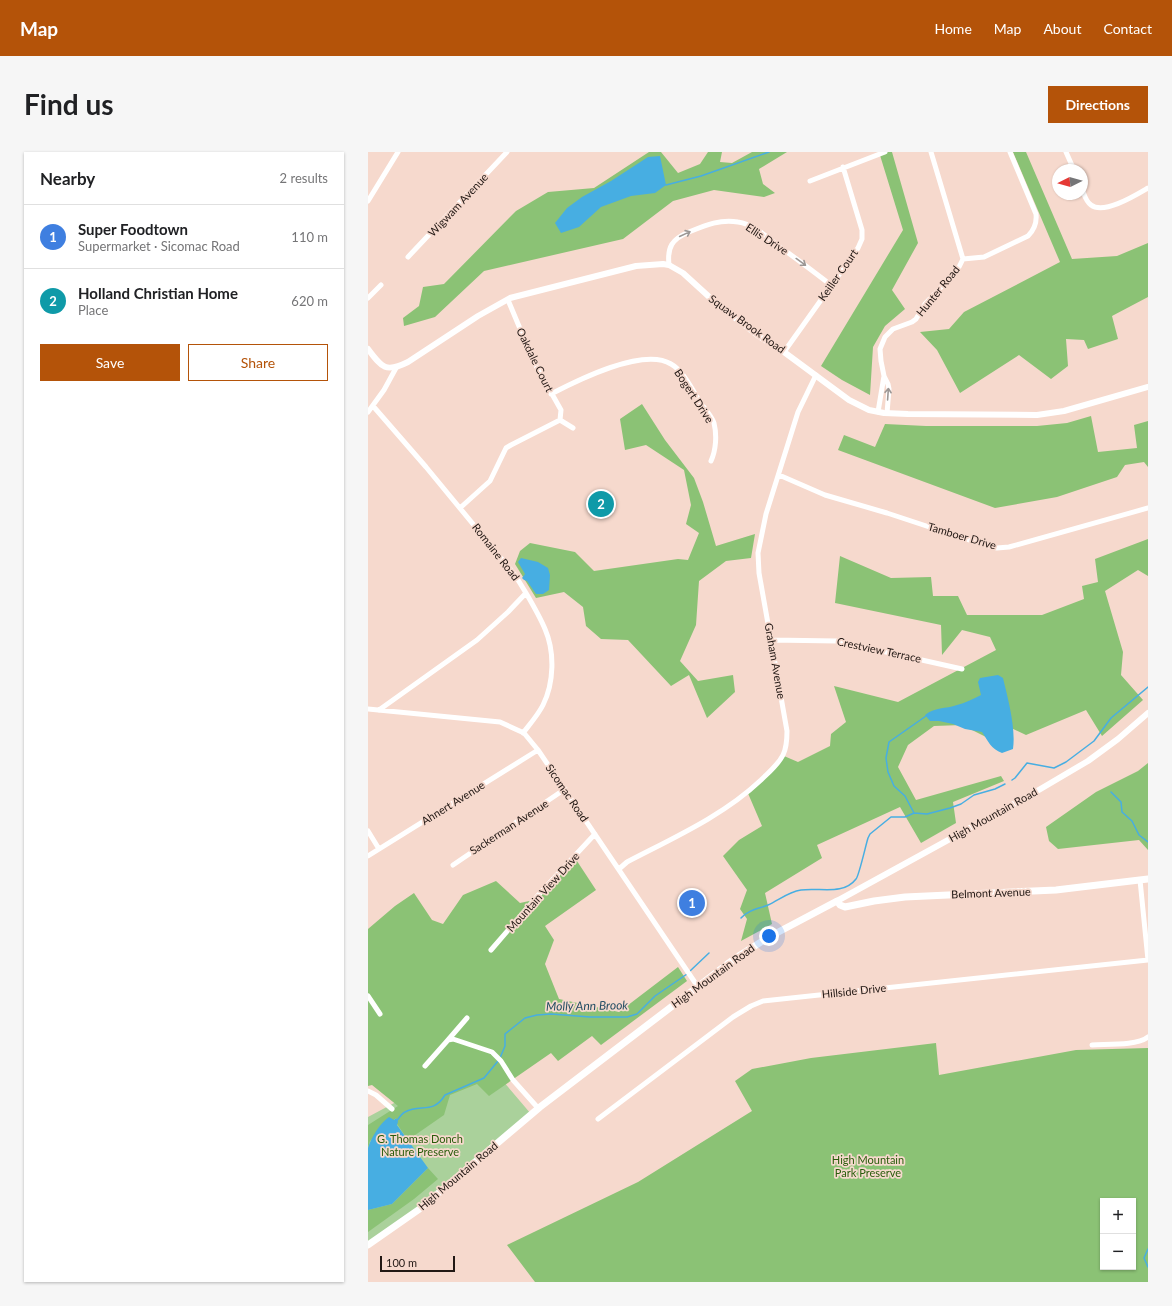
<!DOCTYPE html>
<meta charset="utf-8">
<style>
:root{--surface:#fff;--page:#f6f6f6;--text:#202124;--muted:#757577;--line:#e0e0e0;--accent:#b45309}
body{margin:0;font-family:Lato,sans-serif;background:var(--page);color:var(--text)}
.controls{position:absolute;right:12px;bottom:12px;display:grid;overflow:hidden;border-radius:0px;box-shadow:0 1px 3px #0004}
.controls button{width:36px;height:36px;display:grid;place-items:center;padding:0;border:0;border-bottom:1px solid var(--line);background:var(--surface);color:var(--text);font:20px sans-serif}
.compass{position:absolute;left:684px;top:12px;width:36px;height:36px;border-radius:50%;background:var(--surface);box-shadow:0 1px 3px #0004;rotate:265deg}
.scale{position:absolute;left:12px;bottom:10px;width:75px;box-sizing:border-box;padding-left:4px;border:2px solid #221814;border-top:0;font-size:11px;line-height:14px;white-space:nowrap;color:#221814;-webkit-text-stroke:3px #f6d9cd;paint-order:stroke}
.you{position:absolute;left:401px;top:784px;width:14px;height:14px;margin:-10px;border:3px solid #fff;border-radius:50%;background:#1a73e8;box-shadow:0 0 0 6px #1a73e833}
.badge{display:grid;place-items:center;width:26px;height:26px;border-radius:50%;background:var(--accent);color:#fff;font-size:13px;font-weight:700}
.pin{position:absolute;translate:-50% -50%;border:2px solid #fff;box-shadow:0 1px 4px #0006}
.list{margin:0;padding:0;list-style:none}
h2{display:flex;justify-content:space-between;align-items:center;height:52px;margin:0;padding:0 16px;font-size:17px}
h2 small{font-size:13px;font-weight:400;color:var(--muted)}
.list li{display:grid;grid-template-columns:26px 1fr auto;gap:12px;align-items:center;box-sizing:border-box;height:64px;padding:0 16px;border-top:1px solid var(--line)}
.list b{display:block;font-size:15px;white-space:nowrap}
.list p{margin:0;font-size:13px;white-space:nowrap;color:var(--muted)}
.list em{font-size:13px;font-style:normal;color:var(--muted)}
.actions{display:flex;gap:8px;padding:12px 16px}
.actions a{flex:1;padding:9px 0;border:1px solid var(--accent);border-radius:0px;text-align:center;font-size:14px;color:var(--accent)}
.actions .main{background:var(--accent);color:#fff}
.map{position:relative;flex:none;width:780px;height:1130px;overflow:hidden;border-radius:0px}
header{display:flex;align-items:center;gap:24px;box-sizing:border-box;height:56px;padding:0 20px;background:var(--accent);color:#fff}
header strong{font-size:19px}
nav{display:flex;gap:22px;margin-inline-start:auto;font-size:14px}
.intro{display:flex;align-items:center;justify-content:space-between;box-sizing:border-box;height:96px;padding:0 24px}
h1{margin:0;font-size:28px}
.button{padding:10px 18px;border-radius:0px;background:var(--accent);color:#fff;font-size:14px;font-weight:700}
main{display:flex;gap:24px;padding:0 24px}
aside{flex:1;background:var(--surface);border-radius:0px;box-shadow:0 1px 3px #0004}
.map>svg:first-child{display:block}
</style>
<header>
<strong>Map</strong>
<nav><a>Home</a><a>Map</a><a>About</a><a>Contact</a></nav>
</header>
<div class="intro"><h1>Find us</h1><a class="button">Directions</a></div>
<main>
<aside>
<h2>Nearby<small>2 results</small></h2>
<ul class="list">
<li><span class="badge" style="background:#3f7fe0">1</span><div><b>Super Foodtown</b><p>Supermarket · Sicomac Road</p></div><em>110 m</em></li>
<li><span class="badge" style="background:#0f9aa8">2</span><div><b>Holland Christian Home</b><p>Place</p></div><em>620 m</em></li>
</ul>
<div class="actions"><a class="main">Save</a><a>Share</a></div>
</aside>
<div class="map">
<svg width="780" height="1130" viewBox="0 0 780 1130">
<rect width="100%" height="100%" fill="#f6d9cd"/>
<path fill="#aad19b" d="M 111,901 L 163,962 L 80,1034 L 0,1093 L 0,965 L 43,942 Z"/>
<path fill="#8bc275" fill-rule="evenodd" d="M 281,0 L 293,0 L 310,21 L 332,12 L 340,0 L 354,0 L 352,10 L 364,11 L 384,0 L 419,0 L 391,17 L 395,32 L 407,41 L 396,45 L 346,38 L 305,49 L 255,87 L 116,119 L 67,165 L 36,174 L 35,166 L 51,154 L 55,135 L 76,132 L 148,59 L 180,40 L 226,36 Z
M 511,0 L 524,0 L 550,91 L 524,138 L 537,157 L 517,174 L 505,195 L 502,243 L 474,228 L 453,214 L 535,78 Z
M 645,0 L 658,0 L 704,107 L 749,104 L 780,91 L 780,145 L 744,164 L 750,187 L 720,197 L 716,188 L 698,187 L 700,214 L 683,227 L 651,203 L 592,241 L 569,198 L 552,180 L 581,177 L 596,160 L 692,110 Z
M 274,252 L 297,288 L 326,326 L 335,350 L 348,394 L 387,382 L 383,406 L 358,409 L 331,429 L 328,473 L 312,509 L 330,529 L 365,523 L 367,540 L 339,566 L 321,523 L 303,534 L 260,488 L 233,487 L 218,474 L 215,455 L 196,440 L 168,446 L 147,412 L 152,399 L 162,391 L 207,400 L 226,419 L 310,407 L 320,408 L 331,381 L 318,372 L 323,353 L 316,318 L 278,293 L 257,298 L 252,267 Z
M 723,264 L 730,300 L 769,296 L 766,273 L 780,269 L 780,315 L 776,310 L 757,313 L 749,325 L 689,345 L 627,356 L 470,298 L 476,283 L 507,295 L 517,272 L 558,274 L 669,274 L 699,271 Z
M 780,387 L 780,424 L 770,418 L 737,439 L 755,500 L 753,523 L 775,548 L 734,584 L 718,558 L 658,583 L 643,576 L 632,592 L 594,573 L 566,574 L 540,593 L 530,615 L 548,648 L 633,624 L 636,629 L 585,650 L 588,671 L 553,691 L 532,655 L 449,693 L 454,706 L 397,741 L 404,772 L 373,789 L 379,767 L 372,757 L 379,738 L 355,704 L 371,688 L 394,674 L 379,639 L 416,604 L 430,610 L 462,594 L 463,582 L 478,570 L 466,534 L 530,550 L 628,498 L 622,485 L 594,478 L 574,503 L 573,473 L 467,451 L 472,404 L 523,426 L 563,425 L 565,444 L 590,444 L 599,463 L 674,463 L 716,447 L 714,434 L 730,430 L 727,407 Z
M 780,611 L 780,698 L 771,688 L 690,697 L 681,689 L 678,675 L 728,640 L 770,619 Z
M 207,706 L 228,738 L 177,774 L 186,788 L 177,812 L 191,847 L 251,860 L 310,815 L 319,829 L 233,893 L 224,884 L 190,909 L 183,901 L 121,944 L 109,932 L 82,943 L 76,963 L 40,988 L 29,972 L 28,966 L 2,989 L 0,996 L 0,973 L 30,954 L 4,933 L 0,934 L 0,777 L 27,754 L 46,741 L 64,768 L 75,772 L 95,743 L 128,729 L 152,751 L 166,748 Z
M 568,891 L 571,923 L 708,898 L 780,896 L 780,1130 L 167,1130 L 139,1093 L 270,1030 L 384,959 L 367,929 L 384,917 L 443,906 ZM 735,1049 L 765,1049 L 765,1115 L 735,1115 Z
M 60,1016 L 70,1027 L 46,1047 L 0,1080 L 0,1058 L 24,1052 Z"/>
<path fill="#47aee2" d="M 292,4 L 298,33 L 287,41 L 263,44 L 233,55 L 211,75 L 193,81 L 187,71 L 199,56 L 214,45 L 243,29 L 280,5 Z
M 153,406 L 170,410 L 180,416 L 182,423 L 181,438 L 175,442 L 168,442 L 159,429 L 156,428 L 154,426 L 157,422 L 150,410 Z
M 630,523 L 635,526 C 640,547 648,576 645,597 L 634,601 C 623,597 620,589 614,580 L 597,577 L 585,572 L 571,569 L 562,569 L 557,563 C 566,555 578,557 589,553 C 597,551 605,547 613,543 L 610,530 L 612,526 Z
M 21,965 L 26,968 L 28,966 L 30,970 L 29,973 L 60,1016 L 24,1052 L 0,1058 L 0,996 C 3,986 12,971 21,965 Z"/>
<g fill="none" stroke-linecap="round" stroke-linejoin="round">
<path stroke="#47aee2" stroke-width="1.5" d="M 298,33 L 333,24 L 401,0
M 644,628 L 647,626 L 659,611 L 686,616 L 698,610 L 726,589 L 743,566 L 780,535
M 743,640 L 753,650 L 754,660 L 764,669 L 771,683 L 780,690
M 546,661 L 537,644 L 526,634 L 520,620 L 518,606 L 521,590 L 558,564
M 373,766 C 380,758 390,757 400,753 C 411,748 420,740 433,738 C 451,735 475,744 488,727 C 491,724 498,692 500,686 L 502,682 L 523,665 L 537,665 L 546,661 L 559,662 L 582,656 L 593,652 L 606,643 L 627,637 L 637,632
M 322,819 L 341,801
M 132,906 L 137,894 L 137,882 L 157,866 L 169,863 L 183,862 L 222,865 L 259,865 L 269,862 L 287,844 L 319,822
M 28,970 C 31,966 33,962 37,960 C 52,951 65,963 77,943 L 116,926 L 130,909
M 780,1097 L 776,1106 L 780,1115"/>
<path stroke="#fff" stroke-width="5" d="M 563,0 L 595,107
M 698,0 L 706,18
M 442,29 L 517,0
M 714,37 C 716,42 718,50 723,53 C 736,63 768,43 780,36
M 0,49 L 30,0
M 40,105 L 139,0
M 595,107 L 616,105 L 660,84 C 666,78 669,71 668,62 L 642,0
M 301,113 C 299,95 304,87 321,80 C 338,73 352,67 370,70 C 386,72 400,86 412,95 C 429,107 446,120 463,133
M 0,146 L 13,133
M 140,148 L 166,210 L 193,258 L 192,268 L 205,276
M 416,200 L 490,96 L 494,87 L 494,78 L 475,15
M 183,242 C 210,228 275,195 303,212 C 316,219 326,241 334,253 C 338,258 344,265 346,271 C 349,283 348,298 343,309
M 5,254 L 58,315 L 147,423 L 158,441 L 140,460 L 109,488 L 11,558
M 0,260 L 16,238 L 28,216
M 510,260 L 516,224
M 519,261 L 521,237 L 520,232 L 516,224 L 513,209 L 512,197 L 517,185 L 525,177 L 544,170 L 548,167 L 557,152 L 590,117 L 595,107
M 411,323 L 457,343 L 519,361 L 616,393 L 629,396 L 641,395 L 780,356
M 92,356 L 122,329 L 138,296 L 143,293 L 192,268
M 403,488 L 469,489 L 594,517
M 0,557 L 132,570 L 156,581 L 170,598 L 330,835
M 155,581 C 162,572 170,563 175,553 C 186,531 187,500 177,477 C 172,465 165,453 158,441
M 0,679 L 11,697
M 0,704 L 170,598
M 85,713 L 197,637
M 251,717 L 259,710 C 305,686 355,664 393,628 C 401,620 410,613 415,603 C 419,595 419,587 419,579 L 391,421 L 390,401 L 398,362 L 430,260 L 448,223
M 772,728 L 780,808
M 123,798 L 173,740 L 227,682
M 0,844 L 12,862
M 80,888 L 99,866
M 724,893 C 739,892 769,894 780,885
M 57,914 L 80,888 L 85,887 L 124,900 L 133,909 L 145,928 L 170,956
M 0,939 L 8,943 L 24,957
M 230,967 L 365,865 L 383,854 L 395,849 L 780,808"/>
<path stroke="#fff" stroke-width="6" d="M 0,197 C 14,216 18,221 40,210 L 110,164 L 142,146 L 268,114 L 295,112 L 301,113 L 315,121 L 349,152 L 389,183 L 416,200 L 481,248 L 501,258 L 516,261 L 540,262 L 669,263 L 696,259 L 780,235
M 469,749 L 664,642 L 720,609 L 750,587 L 780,561"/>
<path stroke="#fff" stroke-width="7" d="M 0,1093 L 53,1056 L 172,955 L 366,807 L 401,785 L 469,749 L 472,753 L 477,755 L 506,749 L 537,745 L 688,738 L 780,727"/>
</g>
<defs><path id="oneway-shaft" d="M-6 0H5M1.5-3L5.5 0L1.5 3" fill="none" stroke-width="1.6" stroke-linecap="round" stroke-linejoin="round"/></defs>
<g stroke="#9c9795">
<use href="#oneway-shaft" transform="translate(317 82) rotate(-25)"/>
<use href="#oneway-shaft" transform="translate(433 110) rotate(36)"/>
<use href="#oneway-shaft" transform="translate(520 242) rotate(-86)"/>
</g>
<g text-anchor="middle" stroke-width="3.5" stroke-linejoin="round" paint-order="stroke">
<g font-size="11" fill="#221814" stroke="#f6d9cd">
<text transform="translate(90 53) rotate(-47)" y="4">Wigwam Avenue</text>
<text transform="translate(399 87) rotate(33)" y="4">Ellis Drive</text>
<text transform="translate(470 123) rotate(-55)" y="4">Keiller Court</text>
<text transform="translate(570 139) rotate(-51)" y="4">Hunter Road</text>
<text transform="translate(379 172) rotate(36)" y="4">Squaw Brook Road</text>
<text transform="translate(167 208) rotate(64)" y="4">Oakdale Court</text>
<text transform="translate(326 244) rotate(57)" y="4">Bogert Drive</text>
<text transform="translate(594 384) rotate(16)" y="4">Tamboer Drive</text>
<text transform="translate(128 400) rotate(52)" y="4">Romaine Road</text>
<text transform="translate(511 498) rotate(12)" y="4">Crestview Terrace</text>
<text transform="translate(407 509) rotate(80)" y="4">Graham Avenue</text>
<text transform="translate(199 641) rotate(56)" y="4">Sicomac Road</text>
<text transform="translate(85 651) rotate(-32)" y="4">Ahnert Avenue</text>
<text transform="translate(625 663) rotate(-29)" y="4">High Mountain Road</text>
<text transform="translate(141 675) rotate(-33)" y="4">Sackerman Avenue</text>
<text transform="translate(175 740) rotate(-48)" y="4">Mountain View Drive</text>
<text transform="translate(623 741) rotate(-2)" y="4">Belmont Avenue</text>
<text transform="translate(345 824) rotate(-36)" y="4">High Mountain Road</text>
<text transform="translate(486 839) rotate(-6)" y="4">Hillside Drive</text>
<text transform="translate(90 1024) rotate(-40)" y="4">High Mountain Road</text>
</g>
<g font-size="11" fill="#295c0b" stroke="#f6d9cd">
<text x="52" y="991">G. Thomas Donch<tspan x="52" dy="13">Nature Preserve</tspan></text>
<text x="500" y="1012">High Mountain<tspan x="500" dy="13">Park Preserve</tspan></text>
</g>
<g font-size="12" font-style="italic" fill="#234d63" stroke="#f6d9cd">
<text transform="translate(219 854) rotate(-1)" y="4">Molly Ann Brook</text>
</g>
</g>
</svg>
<div class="controls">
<button>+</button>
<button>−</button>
</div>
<svg class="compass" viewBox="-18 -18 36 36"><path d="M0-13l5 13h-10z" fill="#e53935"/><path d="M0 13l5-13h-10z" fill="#757577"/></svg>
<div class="scale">100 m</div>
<div class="you"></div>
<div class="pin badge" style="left:324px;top:751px;background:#3f7fe0">1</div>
<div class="pin badge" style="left:233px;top:352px;background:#0f9aa8">2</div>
</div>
</main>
